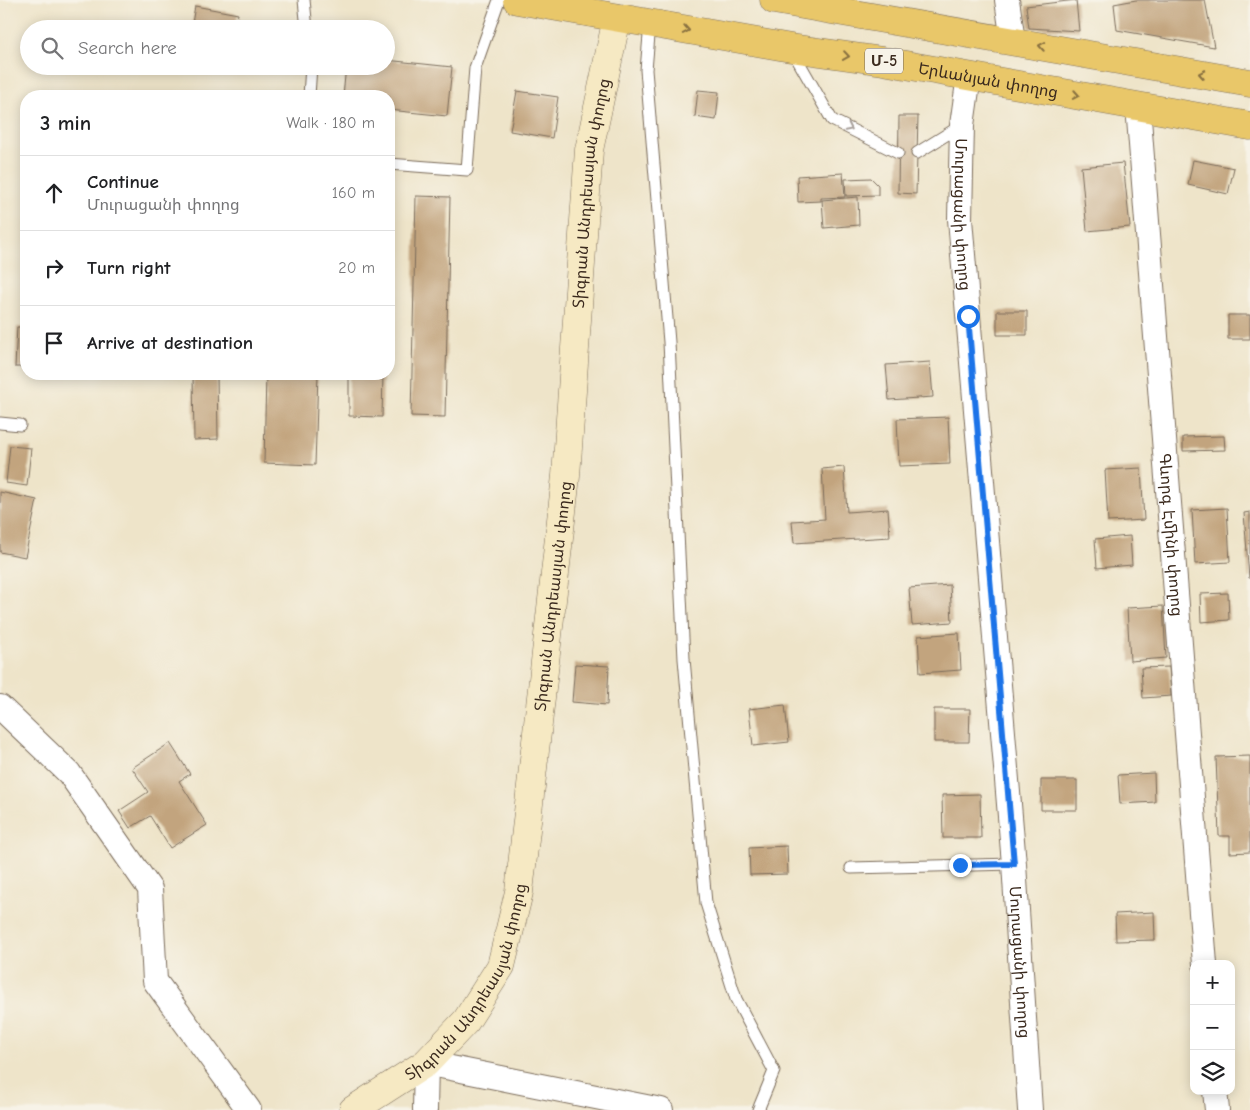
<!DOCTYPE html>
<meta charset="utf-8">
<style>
:root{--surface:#fff;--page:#f2f2f2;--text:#202124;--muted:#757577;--line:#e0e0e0}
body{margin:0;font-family:"Comic Neue","Noto Sans Armenian",sans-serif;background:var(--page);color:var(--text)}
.controls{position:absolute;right:15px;bottom:15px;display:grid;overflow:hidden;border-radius:10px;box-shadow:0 2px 12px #0003}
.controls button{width:45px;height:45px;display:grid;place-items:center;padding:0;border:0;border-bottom:1px solid var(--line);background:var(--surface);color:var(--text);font:25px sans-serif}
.stop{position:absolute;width:15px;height:15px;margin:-11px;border:4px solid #1a73e8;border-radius:50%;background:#fff}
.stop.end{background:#1a73e8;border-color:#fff;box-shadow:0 1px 5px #0008}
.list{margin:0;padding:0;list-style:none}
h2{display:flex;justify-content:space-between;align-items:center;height:65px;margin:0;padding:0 20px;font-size:21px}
h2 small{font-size:16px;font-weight:400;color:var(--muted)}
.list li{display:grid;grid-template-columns:32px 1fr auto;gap:15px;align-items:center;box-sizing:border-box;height:75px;padding:0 20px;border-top:1px solid var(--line)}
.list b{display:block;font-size:19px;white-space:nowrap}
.list p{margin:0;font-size:16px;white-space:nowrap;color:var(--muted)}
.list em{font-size:16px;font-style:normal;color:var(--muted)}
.icon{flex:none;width:28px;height:28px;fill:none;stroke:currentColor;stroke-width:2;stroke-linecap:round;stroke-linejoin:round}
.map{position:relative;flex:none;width:1250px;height:1110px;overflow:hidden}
.search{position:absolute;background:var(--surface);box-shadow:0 2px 12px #0003;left:20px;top:20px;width:375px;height:55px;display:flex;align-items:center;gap:12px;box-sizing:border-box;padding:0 18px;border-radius:28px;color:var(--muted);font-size:19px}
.panel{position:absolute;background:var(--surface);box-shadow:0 2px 12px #0003;left:20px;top:90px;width:375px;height:290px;border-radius:20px}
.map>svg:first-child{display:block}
</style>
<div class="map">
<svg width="1250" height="1110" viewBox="0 0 1250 1110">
<rect width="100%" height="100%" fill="#f7f3e8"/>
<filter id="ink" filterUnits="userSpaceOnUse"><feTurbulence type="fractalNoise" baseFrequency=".02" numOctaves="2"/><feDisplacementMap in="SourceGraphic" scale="10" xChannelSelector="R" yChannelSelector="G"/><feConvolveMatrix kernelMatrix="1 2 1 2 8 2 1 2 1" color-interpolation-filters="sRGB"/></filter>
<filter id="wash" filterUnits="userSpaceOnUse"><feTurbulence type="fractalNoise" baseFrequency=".0096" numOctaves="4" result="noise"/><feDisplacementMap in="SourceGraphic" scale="20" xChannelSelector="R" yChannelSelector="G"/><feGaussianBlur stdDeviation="1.12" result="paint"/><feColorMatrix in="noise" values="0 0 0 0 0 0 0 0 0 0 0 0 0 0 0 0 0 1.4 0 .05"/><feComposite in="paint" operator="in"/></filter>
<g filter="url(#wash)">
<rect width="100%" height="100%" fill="#eee4c9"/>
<g id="blocks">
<path fill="#c2a47e" d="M 1076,0 L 1079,31 L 1029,28 L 1026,6 Z
M 1136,0 L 1205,0 L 1214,47 L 1117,30 L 1114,4 Z
M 195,6 L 238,14 L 235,29 L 191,29 Z
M 386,60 L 452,67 L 447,116 L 389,110 L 389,96 L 343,96 L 346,66 L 386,66 Z
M 698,90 L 719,92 L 716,120 L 695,117 Z
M 517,91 L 558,97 L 552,138 L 510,131 Z
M 899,116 L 918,116 L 916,194 L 898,193 Z
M 1193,160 L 1234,168 L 1228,194 L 1188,185 Z
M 1123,163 L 1130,227 L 1087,231 L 1081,167 Z
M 843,173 L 845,197 L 821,198 L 821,201 L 798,202 L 797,176 Z
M 871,178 L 878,185 L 878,195 L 846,196 L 845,179 Z
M 416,196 L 450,197 L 445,417 L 411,416 Z
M 858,197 L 859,225 L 824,228 L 822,200 Z
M 997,311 L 1027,311 L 1027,335 L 997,335 Z
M 1228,315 L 1250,315 L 1250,339 L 1228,339 Z
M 17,327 L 26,327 L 26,367 L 15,367 Z
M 930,362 L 933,397 L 889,400 L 886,365 Z
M 193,374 L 217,374 L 218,439 L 194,440 Z
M 266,374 L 318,374 L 315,465 L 264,463 Z
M 349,374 L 383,374 L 382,417 L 349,416 Z
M 948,417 L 950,464 L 899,466 L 897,419 Z
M 1224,436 L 1225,450 L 1183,451 L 1183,437 Z
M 10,446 L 31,448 L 27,486 L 6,483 Z
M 844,467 L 847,512 L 888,509 L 890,537 L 794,543 L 792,521 L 825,519 L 822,469 Z
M 1141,468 L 1144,520 L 1108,522 L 1105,470 Z
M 0,492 L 37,500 L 25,557 L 0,552 Z
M 1227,508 L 1230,562 L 1195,564 L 1192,510 Z
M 1250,512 L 1250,578 L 1249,578 L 1244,513 Z
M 1130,536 L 1132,565 L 1097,568 L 1095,539 Z
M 950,585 L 952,622 L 912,625 L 909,588 Z
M 1228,593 L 1229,620 L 1201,622 L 1200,594 Z
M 1163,606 L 1166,658 L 1130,661 L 1127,608 Z
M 959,633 L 961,670 L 920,673 L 918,636 Z
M 575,664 L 609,666 L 607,705 L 572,702 Z
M 1169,667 L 1171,696 L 1143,698 L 1141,668 Z
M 785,705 L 789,742 L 753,746 L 749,709 Z
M 934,709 L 970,709 L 969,742 L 934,742 Z
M 170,743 L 190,774 L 179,781 L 207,825 L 170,848 L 150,816 L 130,828 L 119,811 L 148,792 L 132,768 Z
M 1250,756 L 1250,852 L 1230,853 L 1230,836 L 1219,836 L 1216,757 Z
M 1154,773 L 1155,802 L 1120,804 L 1118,775 Z
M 1041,780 L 1077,780 L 1077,810 L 1041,810 Z
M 980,794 L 981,838 L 943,838 L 942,795 Z
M 787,846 L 788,874 L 750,875 L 749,848 Z
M 1154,912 L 1155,940 L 1116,941 L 1115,914 Z"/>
</g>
</g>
<g filter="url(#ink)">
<use href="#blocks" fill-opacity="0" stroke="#7a6b5a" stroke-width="1"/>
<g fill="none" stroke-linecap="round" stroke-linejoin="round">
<defs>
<path id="lane" d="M 304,0 L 307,29
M 650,24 L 646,70 L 669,342 L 684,659 L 706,903 L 736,999 L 774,1071 L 758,1110
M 792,50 L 832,120 L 898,153
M 309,96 L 311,66
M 917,153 L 962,125
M 389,164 L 467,170 L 475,68 L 499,0
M 0,423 L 20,425
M 851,868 L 1014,864"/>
<g id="street">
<path d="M 1007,0 L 1013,41"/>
<path id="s1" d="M 969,76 L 962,125 L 960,219 L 1014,864 L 1030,1110"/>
<path id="s2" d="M 1138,106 L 1205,964"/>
<path d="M 0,707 L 69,773 L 150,889 L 155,981 L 249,1110"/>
<path d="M 1215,1091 L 1217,1110"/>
<path d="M 425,1110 L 426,1063 L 661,1110"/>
</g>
<g id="secondary">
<path id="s3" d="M 353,1110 L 426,1063 L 466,1021 L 501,966 L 519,892 L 566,476 L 589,150 L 617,18"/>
</g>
<g id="highway">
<path id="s4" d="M 517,0 L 791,48 L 883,61 L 1250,126"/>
<path d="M 774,0 L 1250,83"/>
</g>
</defs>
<use href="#lane" stroke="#7a6b5a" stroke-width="13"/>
<use href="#street" stroke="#7a6b5a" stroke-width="26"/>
<use href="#secondary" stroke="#7a6b5a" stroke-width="29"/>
<use href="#highway" stroke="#7a6b5a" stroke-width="29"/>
<use href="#lane" stroke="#fff" stroke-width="11"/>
<use href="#street" stroke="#fff" stroke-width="24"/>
<use href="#secondary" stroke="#f6e9c3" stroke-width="28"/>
<use href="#highway" stroke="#e9c769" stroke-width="28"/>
</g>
<defs><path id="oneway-chevron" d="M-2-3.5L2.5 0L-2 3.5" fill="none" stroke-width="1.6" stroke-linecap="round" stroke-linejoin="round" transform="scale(1.25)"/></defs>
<g stroke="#897140">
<use href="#oneway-chevron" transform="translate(686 30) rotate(10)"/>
<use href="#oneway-chevron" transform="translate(1042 46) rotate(-170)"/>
<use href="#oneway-chevron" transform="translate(846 56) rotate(8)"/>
<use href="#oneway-chevron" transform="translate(1202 74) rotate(-170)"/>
<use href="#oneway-chevron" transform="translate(1076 95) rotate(10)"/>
</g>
<use stroke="#a79f9a" href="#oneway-chevron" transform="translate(849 128) rotate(26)"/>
</g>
<g fill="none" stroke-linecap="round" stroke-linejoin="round" filter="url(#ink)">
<path stroke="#1a73e8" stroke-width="6" d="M 960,865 L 1014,864 L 968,316"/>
</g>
<g text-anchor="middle" stroke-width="4" stroke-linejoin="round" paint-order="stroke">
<rect fill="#f7f3e8" stroke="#73665b" stroke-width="1" x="865" y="48.5" width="38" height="25" rx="4"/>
<g font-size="15" font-weight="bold" fill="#3b2a1e">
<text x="884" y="66">Մ-5</text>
</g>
<g font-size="16" fill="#3b2a1e" stroke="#f7f3e8">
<text dy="6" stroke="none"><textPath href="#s4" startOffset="478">Երևանյան փողոց</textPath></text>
<text dy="6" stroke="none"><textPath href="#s3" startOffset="989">Տիգրան Անդրեասյան փողոց</textPath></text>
<text dy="6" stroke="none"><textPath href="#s1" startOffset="139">Մուրացանի փողոց</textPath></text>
<text dy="6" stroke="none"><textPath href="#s2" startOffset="430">Գևորգ Էմինի փողոց</textPath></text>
<text dy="6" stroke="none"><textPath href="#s3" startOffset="584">Տիգրան Անդրեասյան փողոց</textPath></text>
<text dy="6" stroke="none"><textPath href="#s1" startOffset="889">Մուրացանի փողոց</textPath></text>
<text dy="6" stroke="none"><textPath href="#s3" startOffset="179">Տիգրան Անդրեասյան փողոց</textPath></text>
</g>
</g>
</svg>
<div class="controls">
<button>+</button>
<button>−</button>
<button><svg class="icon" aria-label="layers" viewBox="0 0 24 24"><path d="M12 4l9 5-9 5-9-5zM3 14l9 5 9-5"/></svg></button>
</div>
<div class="stop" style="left:968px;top:316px"></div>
<div class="stop end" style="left:960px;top:865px"></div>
<div class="search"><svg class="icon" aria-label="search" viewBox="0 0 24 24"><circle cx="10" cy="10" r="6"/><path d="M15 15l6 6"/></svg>Search here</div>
<section class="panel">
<h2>3 min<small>Walk · 180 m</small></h2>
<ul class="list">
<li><svg class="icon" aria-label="ahead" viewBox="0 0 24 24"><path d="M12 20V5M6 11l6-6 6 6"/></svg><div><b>Continue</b><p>Մուրացանի փողոց</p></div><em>160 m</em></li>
<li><svg class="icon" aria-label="right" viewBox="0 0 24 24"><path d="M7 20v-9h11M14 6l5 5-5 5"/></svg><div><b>Turn right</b></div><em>20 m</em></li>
<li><svg class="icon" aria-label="arrive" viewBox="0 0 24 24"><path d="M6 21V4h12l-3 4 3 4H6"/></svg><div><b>Arrive at destination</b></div></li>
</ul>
</section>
</div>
